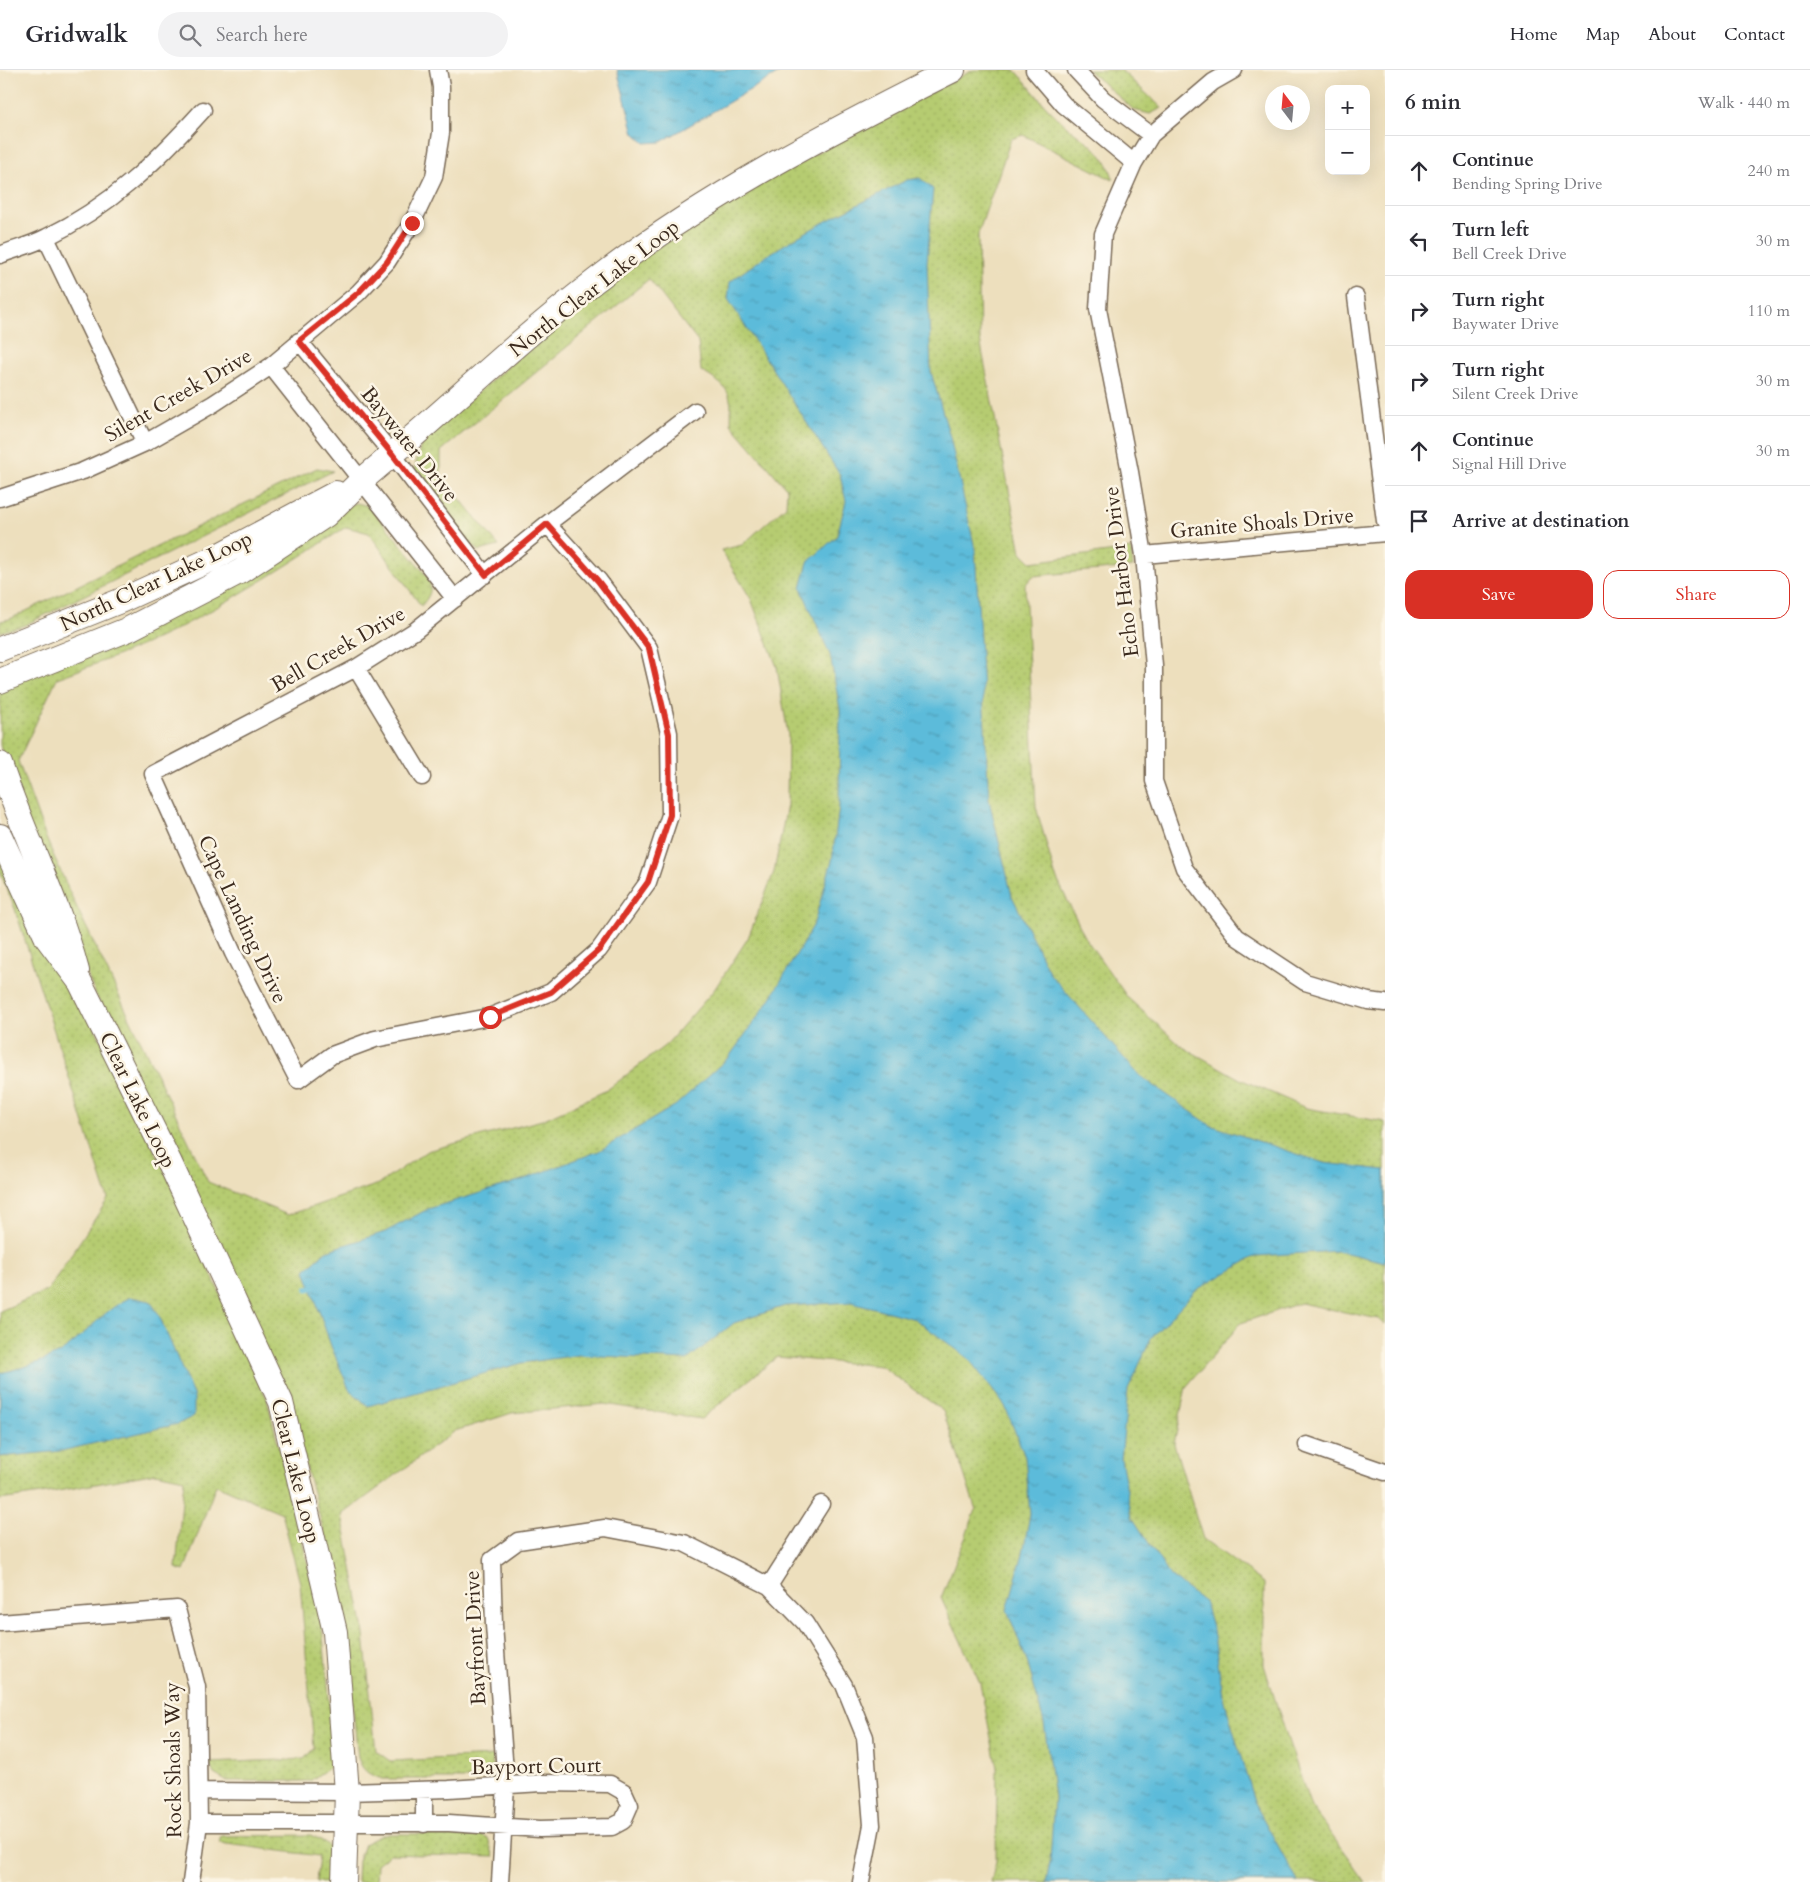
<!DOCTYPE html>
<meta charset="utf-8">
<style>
:root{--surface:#fff;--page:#f2f2f3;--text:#2b2b33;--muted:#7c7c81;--line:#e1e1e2;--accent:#d93025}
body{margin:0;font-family:Cardo,serif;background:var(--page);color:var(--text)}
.controls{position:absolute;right:15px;top:15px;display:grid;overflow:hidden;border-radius:10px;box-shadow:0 5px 20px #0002}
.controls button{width:45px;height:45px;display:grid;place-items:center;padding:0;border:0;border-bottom:1px solid var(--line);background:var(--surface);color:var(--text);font:25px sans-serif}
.compass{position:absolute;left:1265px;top:15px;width:45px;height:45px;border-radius:50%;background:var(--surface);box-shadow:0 5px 20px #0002;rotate:344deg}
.stop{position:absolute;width:15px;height:15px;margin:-11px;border:4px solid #d93025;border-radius:50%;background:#fff}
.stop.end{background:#d93025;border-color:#fff;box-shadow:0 1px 5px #0008}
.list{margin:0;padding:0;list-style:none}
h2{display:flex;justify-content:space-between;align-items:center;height:65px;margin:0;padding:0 20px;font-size:21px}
h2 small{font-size:16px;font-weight:400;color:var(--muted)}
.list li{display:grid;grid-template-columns:32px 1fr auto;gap:15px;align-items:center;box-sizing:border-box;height:70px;padding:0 20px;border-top:1px solid var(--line)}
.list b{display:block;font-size:19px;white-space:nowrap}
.list p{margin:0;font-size:16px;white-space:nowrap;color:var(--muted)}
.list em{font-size:16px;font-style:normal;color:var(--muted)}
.actions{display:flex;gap:10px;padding:15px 20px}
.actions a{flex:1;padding:11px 0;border:1px solid var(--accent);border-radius:15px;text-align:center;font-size:18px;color:var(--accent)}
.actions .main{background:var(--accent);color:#fff}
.icon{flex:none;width:28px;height:28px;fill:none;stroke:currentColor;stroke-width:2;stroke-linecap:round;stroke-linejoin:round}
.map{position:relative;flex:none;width:1385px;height:1812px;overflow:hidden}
header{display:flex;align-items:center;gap:30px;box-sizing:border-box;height:70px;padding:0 25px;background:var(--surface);border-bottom:1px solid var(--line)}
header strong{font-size:24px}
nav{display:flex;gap:28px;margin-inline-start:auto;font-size:18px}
.search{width:350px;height:45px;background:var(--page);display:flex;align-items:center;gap:12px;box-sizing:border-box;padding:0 18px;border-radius:28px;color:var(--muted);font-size:19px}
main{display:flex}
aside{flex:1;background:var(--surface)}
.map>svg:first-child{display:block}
</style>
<header>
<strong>Gridwalk</strong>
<div class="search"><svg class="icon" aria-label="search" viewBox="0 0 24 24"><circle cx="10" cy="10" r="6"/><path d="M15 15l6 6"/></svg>Search here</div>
<nav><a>Home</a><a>Map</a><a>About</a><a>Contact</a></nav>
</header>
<main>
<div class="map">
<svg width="1385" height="1812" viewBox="0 0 1385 1812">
<defs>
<pattern id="grass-dots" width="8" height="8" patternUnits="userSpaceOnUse" patternTransform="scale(1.25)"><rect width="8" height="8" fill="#b6cc71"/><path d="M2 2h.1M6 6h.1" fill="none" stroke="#9daf61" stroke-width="1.8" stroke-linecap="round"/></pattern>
<pattern id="water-ripples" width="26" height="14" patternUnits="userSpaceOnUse" patternTransform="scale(1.25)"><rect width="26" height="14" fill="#5cbbda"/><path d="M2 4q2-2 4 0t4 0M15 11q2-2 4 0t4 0" fill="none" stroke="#4d98b0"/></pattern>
</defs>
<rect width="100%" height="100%" fill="#fcf5e5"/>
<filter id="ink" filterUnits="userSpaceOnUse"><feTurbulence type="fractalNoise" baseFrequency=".02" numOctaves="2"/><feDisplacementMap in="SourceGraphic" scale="10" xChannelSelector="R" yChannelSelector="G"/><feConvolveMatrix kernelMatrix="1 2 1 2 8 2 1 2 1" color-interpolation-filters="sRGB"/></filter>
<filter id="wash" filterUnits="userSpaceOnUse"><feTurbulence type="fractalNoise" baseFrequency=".0096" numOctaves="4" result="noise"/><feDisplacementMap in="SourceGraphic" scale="20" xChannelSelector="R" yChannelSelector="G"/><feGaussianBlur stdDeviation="1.12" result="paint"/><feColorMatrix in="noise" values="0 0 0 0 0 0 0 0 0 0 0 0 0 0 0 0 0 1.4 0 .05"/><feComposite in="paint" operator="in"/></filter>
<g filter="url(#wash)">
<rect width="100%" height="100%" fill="#eddfbd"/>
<path fill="url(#grass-dots)" stroke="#787b48" d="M 973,0 L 1013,0 L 1018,3 C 1031,18 1044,36 1060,50 C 1080,69 1108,80 1113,110 L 1023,65 L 1011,69 L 978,164 L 980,270 L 1021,482 L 1031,492 L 1131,479 L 1133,497 L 1033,506 L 1025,515 L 1036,737 L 1055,805 L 1086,869 L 1128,928 L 1181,976 L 1240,1009 L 1306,1038 L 1385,1052 L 1385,1254 L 1379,1249 L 1300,1233 L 1241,1253 L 1186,1317 L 1174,1374 L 1203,1469 L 1264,1513 L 1264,1595 L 1286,1664 L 1311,1737 L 1366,1812 L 991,1812 L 996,1792 L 997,1698 L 980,1613 L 941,1528 L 976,1440 L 943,1341 L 881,1296 L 777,1287 L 701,1349 L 604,1334 L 512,1343 L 455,1361 L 342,1445 L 363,1555 L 376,1681 L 390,1691 L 494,1686 C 492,1699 488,1704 476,1709 L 383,1709 C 369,1705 363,1702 358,1688 L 347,1577 L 330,1484 L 302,1382 L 92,916 L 15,726 L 0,675 L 0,617 L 336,441 L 356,433 L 369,436 L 428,507 C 433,520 430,526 421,536 L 369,463 L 346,457 C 290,494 233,530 173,561 C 135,580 96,594 57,608 L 18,691 L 46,768 L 70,823 L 208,1112 L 288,1145 L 379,1114 L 427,1081 L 542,1050 L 607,1020 L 667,974 L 714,920 L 748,868 L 774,802 L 787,735 L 788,665 L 777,597 L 751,529 L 721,480 L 742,475 L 786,436 L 787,419 L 731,354 C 732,320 729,318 701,301 L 698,272 L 649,209 L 441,381 L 441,406 L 499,476 L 479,481 L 465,468 L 414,401 L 422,371 L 595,221 L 726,131 Z
M 1088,0 L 1121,0 L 1162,38 L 1150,44 L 1134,40 Z
M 317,398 L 333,401 L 23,556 L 0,562 L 0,551 L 10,549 Z
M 0,763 L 171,1114 L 267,1329 L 321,1547 L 335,1686 L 331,1696 L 310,1711 L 226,1711 L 214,1704 L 209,1693 L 304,1689 L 314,1678 L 300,1513 L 282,1443 L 216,1415 L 184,1501 L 176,1498 L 184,1409 L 156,1403 L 47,1423 L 0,1430 L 0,1241 L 48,1220 L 108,1129 L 15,839 L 0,802 Z
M 384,1764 L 477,1764 L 488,1769 L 494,1787 L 390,1784 L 377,1794 L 376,1812 L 357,1812 L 358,1791 L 364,1774 Z
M 310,1765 C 336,1775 337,1785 335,1812 L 316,1812 L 319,1786 L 219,1773 L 221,1766 Z"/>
<path fill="url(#water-ripples)" stroke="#4c727c" d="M 617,0 L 784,0 L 661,72 L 645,73 L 634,63 Z
M 920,108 L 933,119 L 927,193 L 931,302 L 950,367 L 975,479 L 989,730 L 1012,826 L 1050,904 L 1139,1005 L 1210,1055 L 1324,1093 L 1385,1100 L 1385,1192 L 1338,1181 L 1256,1186 L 1196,1220 L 1151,1268 L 1128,1320 L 1121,1389 L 1132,1447 L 1170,1506 L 1205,1533 L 1213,1560 L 1223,1625 L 1254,1732 L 1298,1812 L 1046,1812 L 1050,1793 L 1054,1727 L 1044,1653 L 1027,1591 L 1007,1540 L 1023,1483 L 1030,1444 L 1025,1387 L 1005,1336 L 968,1288 L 915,1249 L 852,1232 L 785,1236 L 734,1253 L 687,1290 L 579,1285 L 522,1293 L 368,1336 L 349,1319 L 331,1276 L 305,1200 L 326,1181 L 385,1162 L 428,1139 L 522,1110 L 599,1081 L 676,1035 L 729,987 L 769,931 L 813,856 L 832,791 L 839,737 L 840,639 L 830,585 L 801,518 L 808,492 L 837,466 L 846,431 L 840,405 L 728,229 L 730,212 C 783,170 846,141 907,110 Z
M 131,1227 L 150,1231 L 158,1243 L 194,1327 L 194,1346 L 178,1354 L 61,1381 L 0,1387 L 0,1303 C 22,1298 49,1291 68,1277 C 89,1261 106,1238 131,1227 Z"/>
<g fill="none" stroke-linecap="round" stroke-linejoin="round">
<path stroke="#5cbbda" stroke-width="5" d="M 307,1219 L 318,1217"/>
</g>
</g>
<g filter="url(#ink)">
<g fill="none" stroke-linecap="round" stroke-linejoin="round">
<defs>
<path id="street" d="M 1034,0 L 1064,35 L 1134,93
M 1076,0 L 1103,29 L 1151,65
M 1234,0 L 1213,12 L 1151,65 L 1134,93 L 1103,164 L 1098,239 L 1130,402 L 1144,485 L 1154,596 L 1154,711 L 1184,798 L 1237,867 L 1305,912 L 1368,931 L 1385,933
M 46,168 L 145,373
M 0,185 C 15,179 32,175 47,167 C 111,136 156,92 203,40
M 1356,227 L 1385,451
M 299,271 L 393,385 L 485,505
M 271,296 L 455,529
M 0,428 L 83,401 L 145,373 L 213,334 L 271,296 L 358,223 L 387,192 L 412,153 L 434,107 L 441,63 L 441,17 L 438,0
M 547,454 L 599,511 L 649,578 L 669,663 L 670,745 L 648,812 L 599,880 L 551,922 L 489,947 L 375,969 L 332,985 L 298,1010 L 233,883 L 153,704 L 356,598 L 416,560 L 547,454 L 695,341
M 1144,485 L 1385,463
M 356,598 L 422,707
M 1307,1375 L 1385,1402
M 769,1516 L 821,1434
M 0,1553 L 177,1539 L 197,1617 L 199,1753 L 191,1812
M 199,1721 L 347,1722 L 449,1719 L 542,1713 L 610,1714 L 624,1722 L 630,1735 L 623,1751 L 612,1757 L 540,1759 L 449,1753 L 199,1753
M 424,1754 L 424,1720
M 500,1812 L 506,1715 L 494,1555 L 492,1490 L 518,1471 L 605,1458 L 684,1473 L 769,1516 L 805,1553 L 844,1615 L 865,1667 L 872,1755 L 861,1812"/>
<path id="secondary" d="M 0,579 L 120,531 L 212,489 L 336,423
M 0,611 L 129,559 L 241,501 L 326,445 L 362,410 C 441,345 514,273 595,211 C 705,126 829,62 953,0
M 0,694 C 23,764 58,829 77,901
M 0,766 L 47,868 L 80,912 L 169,1091 L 281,1332 L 335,1562 L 347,1722 L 344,1812"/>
</defs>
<use href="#street" stroke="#796956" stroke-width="19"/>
<use href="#secondary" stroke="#796956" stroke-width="26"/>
<use href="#street" stroke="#fff" stroke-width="16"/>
<use href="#secondary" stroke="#fff" stroke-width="24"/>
</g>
</g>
<g fill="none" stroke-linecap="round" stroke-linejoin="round" filter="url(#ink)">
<path stroke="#d93025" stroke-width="6" d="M 412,153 L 387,192 L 358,223 L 299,271 L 393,385 L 486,505 L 547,454 L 598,511 L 649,578 L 669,664 L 670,745 L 648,812 L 599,880 L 551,922 L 490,947"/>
</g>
<g text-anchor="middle" stroke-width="5" stroke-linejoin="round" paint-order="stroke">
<g font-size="21" fill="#3b2a1e" stroke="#fcf5e5">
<text transform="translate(594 218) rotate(-38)" y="7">North Clear Lake Loop</text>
<text transform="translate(178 325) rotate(-30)" y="7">Silent Creek Drive</text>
<text transform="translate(410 374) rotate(51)" y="7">Baywater Drive</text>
<text transform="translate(1262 453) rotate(-5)" y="7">Granite Shoals Drive</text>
<text transform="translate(1121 502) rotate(-97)" y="7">Echo Harbor Drive</text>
<text transform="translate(156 511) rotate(-25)" y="7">North Clear Lake Loop</text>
<text transform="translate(338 579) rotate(-30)" y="7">Bell Creek Drive</text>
<text transform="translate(243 849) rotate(65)" y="7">Cape Landing Drive</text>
<text transform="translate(138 1030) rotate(64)" y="7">Clear Lake Loop</text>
<text transform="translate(296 1401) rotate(76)" y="7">Clear Lake Loop</text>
<text transform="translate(475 1568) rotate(-93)" y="7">Bayfront Drive</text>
<text transform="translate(173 1690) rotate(-91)" y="7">Rock Shoals Way</text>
<text transform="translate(536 1696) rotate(-1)" y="7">Bayport Court</text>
</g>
</g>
</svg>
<div class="controls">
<button>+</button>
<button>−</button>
</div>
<svg class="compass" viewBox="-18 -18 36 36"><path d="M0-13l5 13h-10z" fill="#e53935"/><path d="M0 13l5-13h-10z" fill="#7c7c81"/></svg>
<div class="stop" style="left:490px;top:947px"></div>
<div class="stop end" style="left:412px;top:153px"></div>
</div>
<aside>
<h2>6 min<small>Walk · 440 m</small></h2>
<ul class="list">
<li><svg class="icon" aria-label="ahead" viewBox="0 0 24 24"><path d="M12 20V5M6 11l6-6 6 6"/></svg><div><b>Continue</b><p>Bending Spring Drive</p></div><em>240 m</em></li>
<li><svg class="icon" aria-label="left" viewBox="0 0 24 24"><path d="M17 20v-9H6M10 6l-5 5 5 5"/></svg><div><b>Turn left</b><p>Bell Creek Drive</p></div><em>30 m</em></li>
<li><svg class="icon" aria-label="right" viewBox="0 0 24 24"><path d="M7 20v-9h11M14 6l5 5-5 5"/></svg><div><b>Turn right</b><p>Baywater Drive</p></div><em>110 m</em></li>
<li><svg class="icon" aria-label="right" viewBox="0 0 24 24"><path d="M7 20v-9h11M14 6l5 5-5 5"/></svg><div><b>Turn right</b><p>Silent Creek Drive</p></div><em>30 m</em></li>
<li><svg class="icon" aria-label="ahead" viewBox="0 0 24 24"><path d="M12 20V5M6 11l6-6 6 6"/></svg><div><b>Continue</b><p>Signal Hill Drive</p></div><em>30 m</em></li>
<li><svg class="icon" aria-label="arrive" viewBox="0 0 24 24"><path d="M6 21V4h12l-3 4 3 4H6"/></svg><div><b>Arrive at destination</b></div></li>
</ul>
<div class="actions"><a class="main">Save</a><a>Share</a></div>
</aside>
</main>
